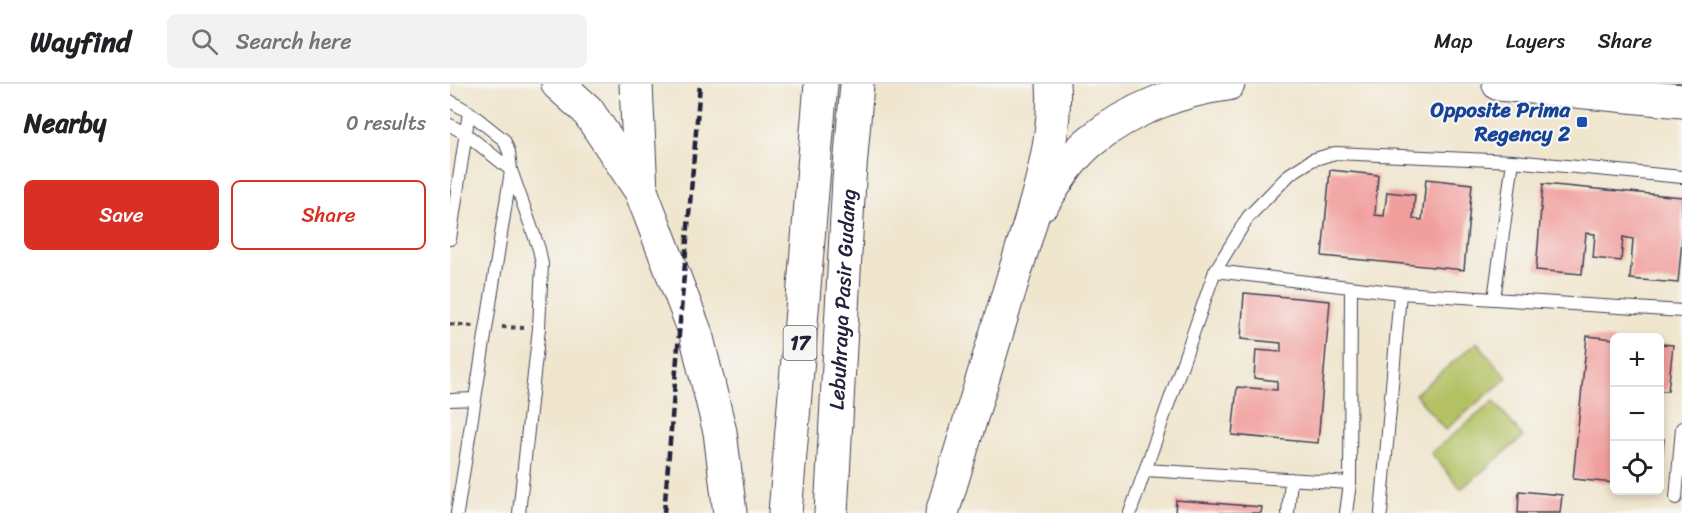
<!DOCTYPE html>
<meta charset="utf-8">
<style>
:root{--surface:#fff;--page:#f2f2f2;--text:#202124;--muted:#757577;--line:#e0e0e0;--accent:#d93025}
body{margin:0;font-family:Sriracha,sans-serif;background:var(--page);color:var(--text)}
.controls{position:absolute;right:18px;bottom:18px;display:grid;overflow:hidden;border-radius:9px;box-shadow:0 3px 9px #0003}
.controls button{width:54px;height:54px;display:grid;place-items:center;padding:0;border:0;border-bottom:2px solid var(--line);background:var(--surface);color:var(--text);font:30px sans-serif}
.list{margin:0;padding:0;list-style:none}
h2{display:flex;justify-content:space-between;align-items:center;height:78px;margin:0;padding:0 24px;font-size:26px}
h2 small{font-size:20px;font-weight:400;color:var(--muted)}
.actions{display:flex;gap:12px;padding:18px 24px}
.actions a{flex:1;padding:14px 0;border:2px solid var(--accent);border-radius:9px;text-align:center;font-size:21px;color:var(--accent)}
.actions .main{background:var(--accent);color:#fff}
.icon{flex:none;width:33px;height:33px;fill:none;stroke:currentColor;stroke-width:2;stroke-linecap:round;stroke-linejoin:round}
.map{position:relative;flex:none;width:1232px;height:429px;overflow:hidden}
header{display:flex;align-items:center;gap:36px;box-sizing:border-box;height:84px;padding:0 30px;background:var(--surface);border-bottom:2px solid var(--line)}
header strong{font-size:28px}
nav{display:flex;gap:33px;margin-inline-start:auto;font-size:21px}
.search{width:420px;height:54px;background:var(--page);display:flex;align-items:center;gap:15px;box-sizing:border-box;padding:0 21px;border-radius:9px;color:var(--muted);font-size:22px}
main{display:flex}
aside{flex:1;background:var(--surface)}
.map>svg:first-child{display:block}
</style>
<header>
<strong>Wayfind</strong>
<div class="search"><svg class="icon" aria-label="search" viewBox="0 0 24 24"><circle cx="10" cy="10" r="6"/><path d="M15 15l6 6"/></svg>Search here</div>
<nav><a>Map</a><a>Layers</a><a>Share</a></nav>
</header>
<main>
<aside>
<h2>Nearby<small>0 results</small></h2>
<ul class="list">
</ul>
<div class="actions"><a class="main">Save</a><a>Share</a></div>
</aside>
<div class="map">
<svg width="1232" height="429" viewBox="0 0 1232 429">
<rect width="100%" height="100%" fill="#f6f6f2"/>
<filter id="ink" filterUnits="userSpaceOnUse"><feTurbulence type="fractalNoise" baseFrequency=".0167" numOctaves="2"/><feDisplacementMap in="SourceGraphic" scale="12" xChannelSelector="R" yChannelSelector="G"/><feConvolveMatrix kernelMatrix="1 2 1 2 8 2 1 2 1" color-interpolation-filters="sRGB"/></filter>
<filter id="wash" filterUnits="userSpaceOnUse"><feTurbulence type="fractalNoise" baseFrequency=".008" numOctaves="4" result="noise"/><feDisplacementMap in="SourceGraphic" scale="24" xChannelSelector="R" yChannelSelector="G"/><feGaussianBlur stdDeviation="1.35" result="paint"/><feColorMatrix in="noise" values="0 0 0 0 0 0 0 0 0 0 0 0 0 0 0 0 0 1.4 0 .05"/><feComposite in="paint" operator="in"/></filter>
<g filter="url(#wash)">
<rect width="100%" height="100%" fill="#f0e5cd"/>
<path fill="#b3c164" stroke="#6a7250" stroke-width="1.5" d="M 1027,258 L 1057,294 L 995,346 L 965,310 Z
M 1044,317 L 1073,353 L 1011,405 L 981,369 Z"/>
<g id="blocks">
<path fill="#f19f9d" d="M 880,86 L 928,91 L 925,131 L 934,132 L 937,108 L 965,111 L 963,135 L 972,136 L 976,95 L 1022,100 L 1014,186 L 872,172 Z
M 1093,100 L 1232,113 L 1232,156 L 1228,199 L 1180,195 L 1183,155 L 1173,153 L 1171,177 L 1143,174 L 1145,150 L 1136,149 L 1132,190 L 1086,186 Z
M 794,209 L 880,217 L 868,359 L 782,351 L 787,303 L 827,306 L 827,297 L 804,294 L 806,266 L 831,268 L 831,259 L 791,255 Z
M 1137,252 L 1164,255 L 1164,399 L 1123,395 Z
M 1210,260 L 1223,261 L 1218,307 L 1210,307 Z
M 1210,355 L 1214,355 L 1211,385 L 1210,384 Z
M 1069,407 L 1112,411 L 1110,429 L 1068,429 Z
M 726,416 L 812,423 L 811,429 L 725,429 Z"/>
</g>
</g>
<g filter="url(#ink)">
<use href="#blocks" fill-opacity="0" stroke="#413f51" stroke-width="1.5"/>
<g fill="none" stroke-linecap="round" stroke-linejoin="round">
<defs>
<path id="lane" d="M 0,17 L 19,28 L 54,56 L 59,68 L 61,86 L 89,165 L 92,180 L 89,244 L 69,429
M 0,41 L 16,50 L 61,86
M 0,155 L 19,28
M 765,187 L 950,209 L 1232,227
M 1044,215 L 1063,77
M 0,316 L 25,315
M 696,386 L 900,399
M 1226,414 L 1232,344
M 7,429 L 61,87
M 680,429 L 765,187 L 798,133 L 840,90 L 862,76 L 885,69 L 1063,77 L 1232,93
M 838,429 L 841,395
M 896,429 L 900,399 L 901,203
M 931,429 L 950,209"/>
<path id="primary" d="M 1049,0 L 1232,17"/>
<g id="highway">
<path d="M 108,0 L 137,26 L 191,107 L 246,250 L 270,348 L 280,429"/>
<path d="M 186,0 L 191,107"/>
<path d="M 593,119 C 607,97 621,73 641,57 C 679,26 730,6 778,0"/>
<path d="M 335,429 L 371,0"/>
<path id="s1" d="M 381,429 L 399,96 L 407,0"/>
<path d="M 492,429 C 515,353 538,277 561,201 C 579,141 608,63 603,0"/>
</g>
</defs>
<use href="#lane" stroke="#413f51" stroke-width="14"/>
<use href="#primary" stroke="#413f51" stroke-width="35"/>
<use href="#highway" stroke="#413f51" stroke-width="35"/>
<path stroke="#413f51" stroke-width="4" stroke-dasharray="4.5 4.5" stroke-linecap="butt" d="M 0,240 L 23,242
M 52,243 L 74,244"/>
<use href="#lane" stroke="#fff" stroke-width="12"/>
<use href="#primary" stroke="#fff" stroke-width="33"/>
<use href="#highway" stroke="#fff" stroke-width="33"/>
<path stroke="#22223b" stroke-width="4.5" stroke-dasharray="9 4.5" stroke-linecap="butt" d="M 214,429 L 250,0"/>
</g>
</g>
<rect fill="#1a4fb4" stroke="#f6f6f2" stroke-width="2" x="1126" y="32" width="12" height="12" rx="3"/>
<g text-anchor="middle" stroke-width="4.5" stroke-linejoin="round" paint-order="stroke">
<rect fill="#f6f6f2" stroke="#626272" stroke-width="1.5" x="333.5" y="242" width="33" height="34" rx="4.5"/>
<g font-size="20" font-weight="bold" fill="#22223b">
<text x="350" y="266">17</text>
</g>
<g font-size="21" font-weight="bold" fill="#164399" stroke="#f6f6f2" text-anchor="end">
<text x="1120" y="33">Opposite Prima<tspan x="1120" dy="24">Regency 2</tspan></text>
</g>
<g font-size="21" fill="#22223b" stroke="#f6f6f2">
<text dy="7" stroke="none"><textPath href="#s1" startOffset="214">Lebuhraya Pasir Gudang</textPath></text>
</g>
</g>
</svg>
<div class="controls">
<button>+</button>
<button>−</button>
<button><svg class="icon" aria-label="locate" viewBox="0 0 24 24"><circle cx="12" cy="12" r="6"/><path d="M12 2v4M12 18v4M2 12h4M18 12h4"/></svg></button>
</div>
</div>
</main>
